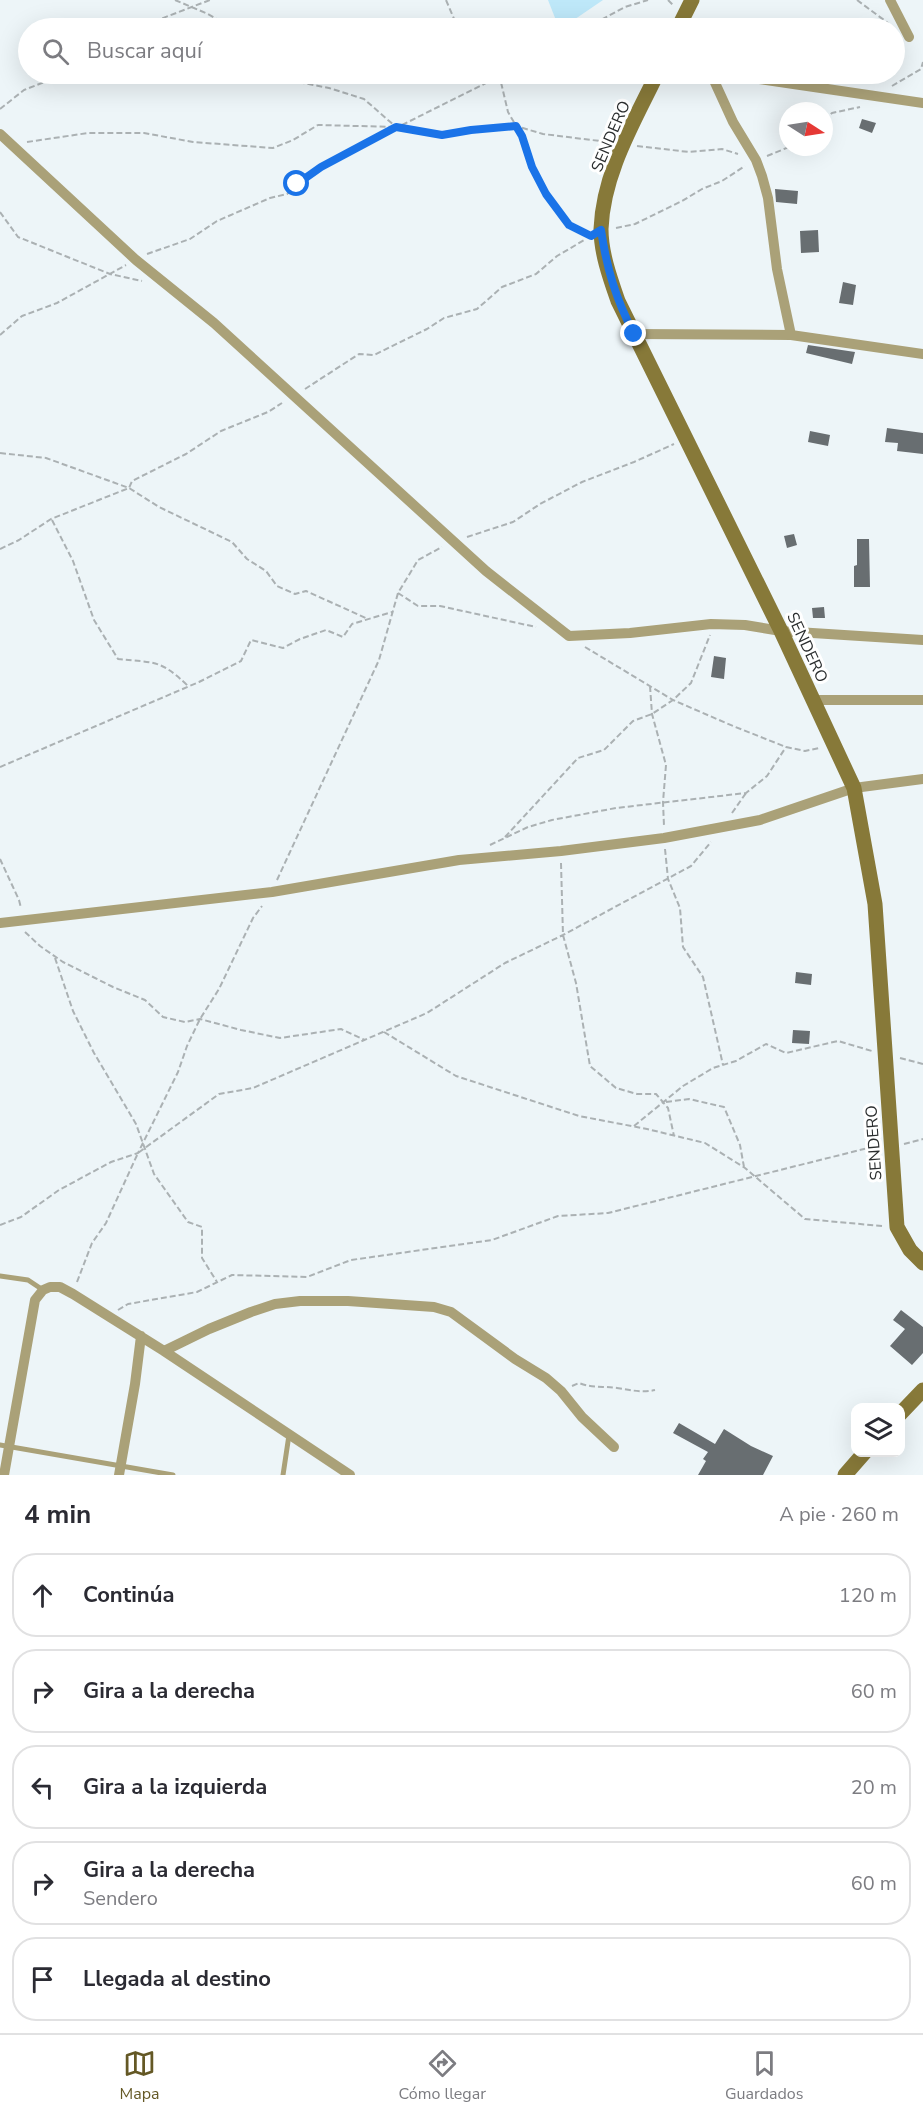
<!DOCTYPE html>
<html lang="es">
<meta charset="utf-8">
<style>
:root{--surface:#fff;--page:#f2f2f3;--text:#2b2b33;--muted:#7c7c81;--line:#e1e1e2;--accent:#645825}
body{margin:0;font-family:"Nunito Sans",sans-serif;background:var(--page);color:var(--text)}
.controls{position:absolute;right:18px;bottom:18px;display:grid;overflow:hidden;border-radius:12px;box-shadow:0 6px 24px #0002}
.controls button{width:54px;height:54px;display:grid;place-items:center;padding:0;border:0;border-bottom:2px solid var(--line);background:var(--surface);color:var(--text);font:30px sans-serif}
.compass{position:absolute;left:779px;top:102px;width:54px;height:54px;border-radius:50%;background:var(--surface);box-shadow:0 6px 24px #0002;rotate:102deg}
.stop{position:absolute;width:18px;height:18px;margin:-14px;border:4px solid #1a73e8;border-radius:50%;background:#fff}
.stop.end{background:#1a73e8;border-color:#fff;box-shadow:0 2px 6px #0008}
.list{margin:0;padding:0;list-style:none}
h2{display:flex;justify-content:space-between;align-items:center;height:78px;margin:0;padding:0 24px;font-size:26px}
h2 small{font-size:20px;font-weight:400;color:var(--muted)}
.list li{display:grid;grid-template-columns:39px 1fr auto;gap:18px;align-items:center;box-sizing:border-box;height:84px;margin:0 12px 12px;padding:0 12px;border:2px solid var(--line);border-radius:24px}
.list b{display:block;font-size:22px;white-space:nowrap}
.list p{margin:0;font-size:20px;white-space:nowrap;color:var(--muted)}
.list em{font-size:20px;font-style:normal;color:var(--muted)}
.icon{flex:none;width:33px;height:33px;fill:none;stroke:currentColor;stroke-width:2;stroke-linecap:round;stroke-linejoin:round}
.map{position:relative;flex:none;width:923px;height:1475px;overflow:hidden}
.search{position:absolute;background:var(--surface);box-shadow:0 6px 24px #0002;left:18px;right:18px;top:18px;height:66px;display:flex;align-items:center;gap:15px;box-sizing:border-box;padding:0 21px;border-radius:33px;color:var(--muted);font-size:22px}
.sheet{height:558px;background:var(--surface)}
nav{display:flex;justify-content:space-around;align-items:center;box-sizing:border-box;height:84px;border-top:2px solid var(--line);background:var(--surface);font-size:16px;color:var(--muted)}
nav a{display:grid;justify-items:center;gap:3px}
nav .on{color:var(--accent)}
.map>svg:first-child{display:block}
</style>
<div class="map">
<svg width="923" height="1475" viewBox="0 0 923 1475">
<rect width="100%" height="100%" fill="#edf5f8"/>
<path fill="#bee8f9" d="M 548,0 L 603,0 L 562,28 L 559,28 Z"/>
<path fill="#686e71" d="M 862,119 L 876,123 L 872,133 L 859,128 Z
M 775,189 L 798,191 L 797,204 L 776,202 Z
M 818,230 L 819,252 L 801,253 L 800,231 Z
M 843,282 L 856,285 L 853,305 L 839,303 Z
M 808,345 L 855,352 L 852,364 L 806,353 Z
M 887,428 L 923,433 L 923,454 L 897,451 L 898,443 L 885,442 Z
M 810,431 L 830,435 L 828,446 L 808,442 Z
M 794,534 L 797,545 L 787,548 L 784,536 Z
M 857,539 L 869,539 L 870,587 L 854,587 L 854,566 L 857,565 Z
M 824,607 L 825,618 L 813,618 L 812,608 Z
M 714,656 L 726,658 L 724,679 L 711,677 Z
M 796,972 L 812,974 L 811,985 L 795,983 Z
M 793,1030 L 810,1031 L 809,1044 L 792,1043 Z
M 901,1310 L 923,1327 L 923,1353 L 912,1365 L 890,1346 L 905,1329 L 893,1320 Z
M 679,1423 L 715,1444 L 724,1429 L 751,1446 L 773,1456 L 763,1475 L 698,1475 L 706,1461 L 703,1459 L 708,1452 L 673,1433 Z"/>
<g fill="none" stroke-linecap="round" stroke-linejoin="round">
<path stroke="#abb1b3" stroke-width="2" stroke-dasharray="6 3" stroke-linecap="butt" d="M 175,0 L 208,14 L 232,28
M 446,0 L 458,28
M 668,0 L 674,6
M 857,0 L 888,23
M 137,28 L 210,0
M 586,28 L 625,7 L 648,0
M 293,74 L 303,83 L 329,88 L 364,99 L 396,127
M 499,74 L 508,112 L 522,136 L 532,167 L 546,194 L 569,224 L 588,235
M 892,86 L 921,69 L 923,62
M 0,109 L 24,90 L 65,74
M 824,120 L 832,113 L 860,107
M 27,142 L 88,133 L 144,133 L 193,142 L 273,148 L 293,140 L 318,125 L 396,127 L 442,135 L 471,130 L 516,126 L 543,134 L 608,142
M 637,146 L 689,152 L 722,149 L 738,154
M 767,156 L 789,147
M 0,212 L 18,237 L 110,274 L 142,281
M 616,228 L 635,224 L 682,201 L 702,189 L 722,181 L 745,166
M 147,254 L 190,239 L 217,221 L 270,198 L 287,194 L 297,184 L 321,167 L 350,151 L 504,74
M 0,335 L 22,316 L 57,303 L 126,265
M 305,389 L 359,354 L 374,355 L 427,329 L 444,318 L 477,309 L 502,287 L 536,274 L 557,256 L 586,239
M 0,453 L 46,458 L 129,488 L 159,507 L 232,542 L 247,559 L 266,571 L 277,586 L 295,594 L 306,591 L 368,619
M 52,520 L 73,561 L 94,620 L 118,659 C 155,663 160,659 188,686
M 467,537 L 513,522 L 540,504 L 582,482 L 634,462 L 674,444
M 0,549 L 19,540 L 51,519 L 129,488 L 132,481 L 186,454 L 221,431 L 268,412 L 282,403
M 398,593 L 418,606 L 440,606 L 536,627
M 585,647 L 673,700 L 733,726 L 786,747 L 805,751 L 819,748
M 650,686 L 652,714 L 666,765 L 663,802 L 664,826
M 0,767 L 199,682 L 241,661 L 251,640 L 283,648 L 300,639 L 326,630 L 343,637 L 352,624 L 392,612
M 732,813 L 746,793
M 505,837 L 578,758 L 604,750 L 633,721 L 652,714 L 673,700 L 691,683 L 710,635
M 490,845 L 528,827 L 552,820 L 616,808 L 746,793 L 767,776 L 786,747
M 665,849 L 668,879 L 680,908 L 683,947 L 703,977 L 723,1065
M 0,859 L 19,900 L 21,908
M 561,863 L 563,935 L 576,983 L 590,1066 L 616,1088 L 637,1094 L 656,1094 L 668,1108 L 674,1136
M 277,880 L 379,660 L 398,593 L 418,560 L 442,547
M 25,932 L 40,946 L 63,962 L 113,987 L 145,1000 L 163,1017 L 185,1022 L 200,1019 L 241,1030 L 280,1038 L 341,1029 L 365,1040
M 55,958 L 73,1011 L 94,1053 L 136,1124 L 154,1174 L 188,1222 L 202,1227 L 202,1258 L 217,1282
M 384,1032 L 456,1076 L 579,1116 L 647,1129 L 705,1143 L 745,1168 L 805,1219 L 882,1226
M 900,1058 L 923,1064
M 666,1102 L 689,1099 L 724,1107 L 740,1145 L 744,1167
M 634,1126 L 683,1086 L 713,1068 L 736,1061 L 766,1044 L 786,1053 L 838,1041 L 872,1051
M 904,1144 L 923,1139
M 0,1225 L 21,1217 L 59,1190 L 111,1162 L 138,1153 L 178,1072 L 187,1046 L 200,1019 L 219,989 L 253,918 L 262,906
M 77,1282 L 92,1243 L 106,1223 L 138,1153 L 219,1094 L 253,1088 L 427,1013 L 505,963 L 563,935 L 691,866 L 711,842
M 118,1310 L 128,1304 L 197,1292 L 232,1275 L 307,1277 L 351,1260 L 492,1240 L 558,1216 L 608,1213 L 864,1149 L 878,1147
M 572,1386 L 579,1383 C 592,1388 603,1386 617,1388 C 630,1390 642,1393 655,1390"/>
<path stroke="#aaa178" stroke-width="5" d="M 0,1276 L 28,1280 L 43,1290
M 0,1445 L 173,1475
M 283,1475 L 289,1435"/>
<path stroke="#aaa178" stroke-width="10" d="M 890,0 L 909,37
M 684,18 L 689,28
M 711,74 L 733,122 L 756,160 L 762,176 L 768,198 L 777,269 L 791,335
M 725,74 L 923,103
M 0,134 L 136,260 L 214,323 L 486,571 L 569,636 L 630,633 L 711,624 L 745,625 L 781,631 L 923,640
M 634,334 L 791,335 L 923,354
M 813,700 L 923,700
M 0,923 L 272,892 L 459,860 L 561,851 L 664,838 L 760,820 L 854,788 L 923,779
M 164,1351 L 209,1329 L 251,1312 L 275,1304 L 300,1301 L 348,1301 L 434,1307 L 451,1312 L 515,1359 L 546,1378 L 561,1391 L 582,1417 L 614,1447
M 4,1475 L 35,1300 L 43,1290 L 50,1287 L 60,1287 L 73,1294 L 164,1351 L 350,1475
M 119,1475 L 135,1384 L 141,1336"/>
<path stroke="#877939" stroke-width="15" d="M 678,28 L 692,0
M 657,74 C 634,122 603,173 601,229 C 601,253 610,278 618,301 L 781,631 L 854,788 L 875,904 L 897,1227 L 910,1250 L 923,1263
M 900,1414 L 923,1390
M 845,1475 L 865,1452"/>
</g>
<g fill="none" stroke-linecap="round" stroke-linejoin="round">
<path stroke="#1a73e8" stroke-width="8" d="M 297,184 L 321,167 L 396,127 L 442,135 L 471,130 L 516,126 L 522,136 L 532,167 L 546,194 L 569,225 L 591,236 L 601,230 C 607,270 616,299 634,334"/>
</g>
<g text-anchor="middle" stroke-width="6" stroke-linejoin="round" paint-order="stroke">
<g font-size="16" fill="#2a2d2e" stroke="#fff">
<text transform="translate(610 136) rotate(-67)" y="6">SENDERO</text>
<text transform="translate(808 647) rotate(65)" y="6">SENDERO</text>
<text transform="translate(873 1143) rotate(-94)" y="6">SENDERO</text>
</g>
</g>
</svg>
<div class="controls">
<button><svg class="icon" aria-label="layers" viewBox="0 0 24 24"><path d="M12 4l9 5-9 5-9-5zM3 14l9 5 9-5"/></svg></button>
</div>
<svg class="compass" viewBox="-18 -18 36 36"><path d="M0-13l5 13h-10z" fill="#e53935"/><path d="M0 13l5-13h-10z" fill="#7c7c81"/></svg>
<div class="stop" style="left:297px;top:184px"></div>
<div class="stop end" style="left:634px;top:334px"></div>
<div class="search"><svg class="icon" aria-label="search" viewBox="0 0 24 24"><circle cx="10" cy="10" r="6"/><path d="M15 15l6 6"/></svg>Buscar aquí</div>
</div>
<section class="sheet">
<h2>4 min<small>A pie · 260 m</small></h2>
<ul class="list">
<li><svg class="icon" aria-label="ahead" viewBox="0 0 24 24"><path d="M12 20V5M6 11l6-6 6 6"/></svg><div><b>Continúa</b></div><em>120 m</em></li>
<li><svg class="icon" aria-label="right" viewBox="0 0 24 24"><path d="M7 20v-9h11M14 6l5 5-5 5"/></svg><div><b>Gira a la derecha</b></div><em>60 m</em></li>
<li><svg class="icon" aria-label="left" viewBox="0 0 24 24"><path d="M17 20v-9H6M10 6l-5 5 5 5"/></svg><div><b>Gira a la izquierda</b></div><em>20 m</em></li>
<li><svg class="icon" aria-label="right" viewBox="0 0 24 24"><path d="M7 20v-9h11M14 6l5 5-5 5"/></svg><div><b>Gira a la derecha</b><p>Sendero</p></div><em>60 m</em></li>
<li><svg class="icon" aria-label="arrive" viewBox="0 0 24 24"><path d="M6 21V4h12l-3 4 3 4H6"/></svg><div><b>Llegada al destino</b></div></li>
</ul>
</section>
<nav>
<a class="on"><svg class="icon" aria-label="map" viewBox="0 0 24 24"><path d="M3 6l6-2 6 2 6-2v14l-6 2-6-2-6 2zM9 4v14M15 6v14"/></svg>Mapa</a>
<a><svg class="icon" aria-label="directions" viewBox="0 0 24 24"><path d="M12 3l9 9-9 9-9-9zM9 14v-3h6M13 9l2 2-2 2"/></svg>Cómo llegar</a>
<a><svg class="icon" aria-label="saved" viewBox="0 0 24 24"><path d="M7 4h10v16l-5-4-5 4z"/></svg>Guardados</a>
</nav>
